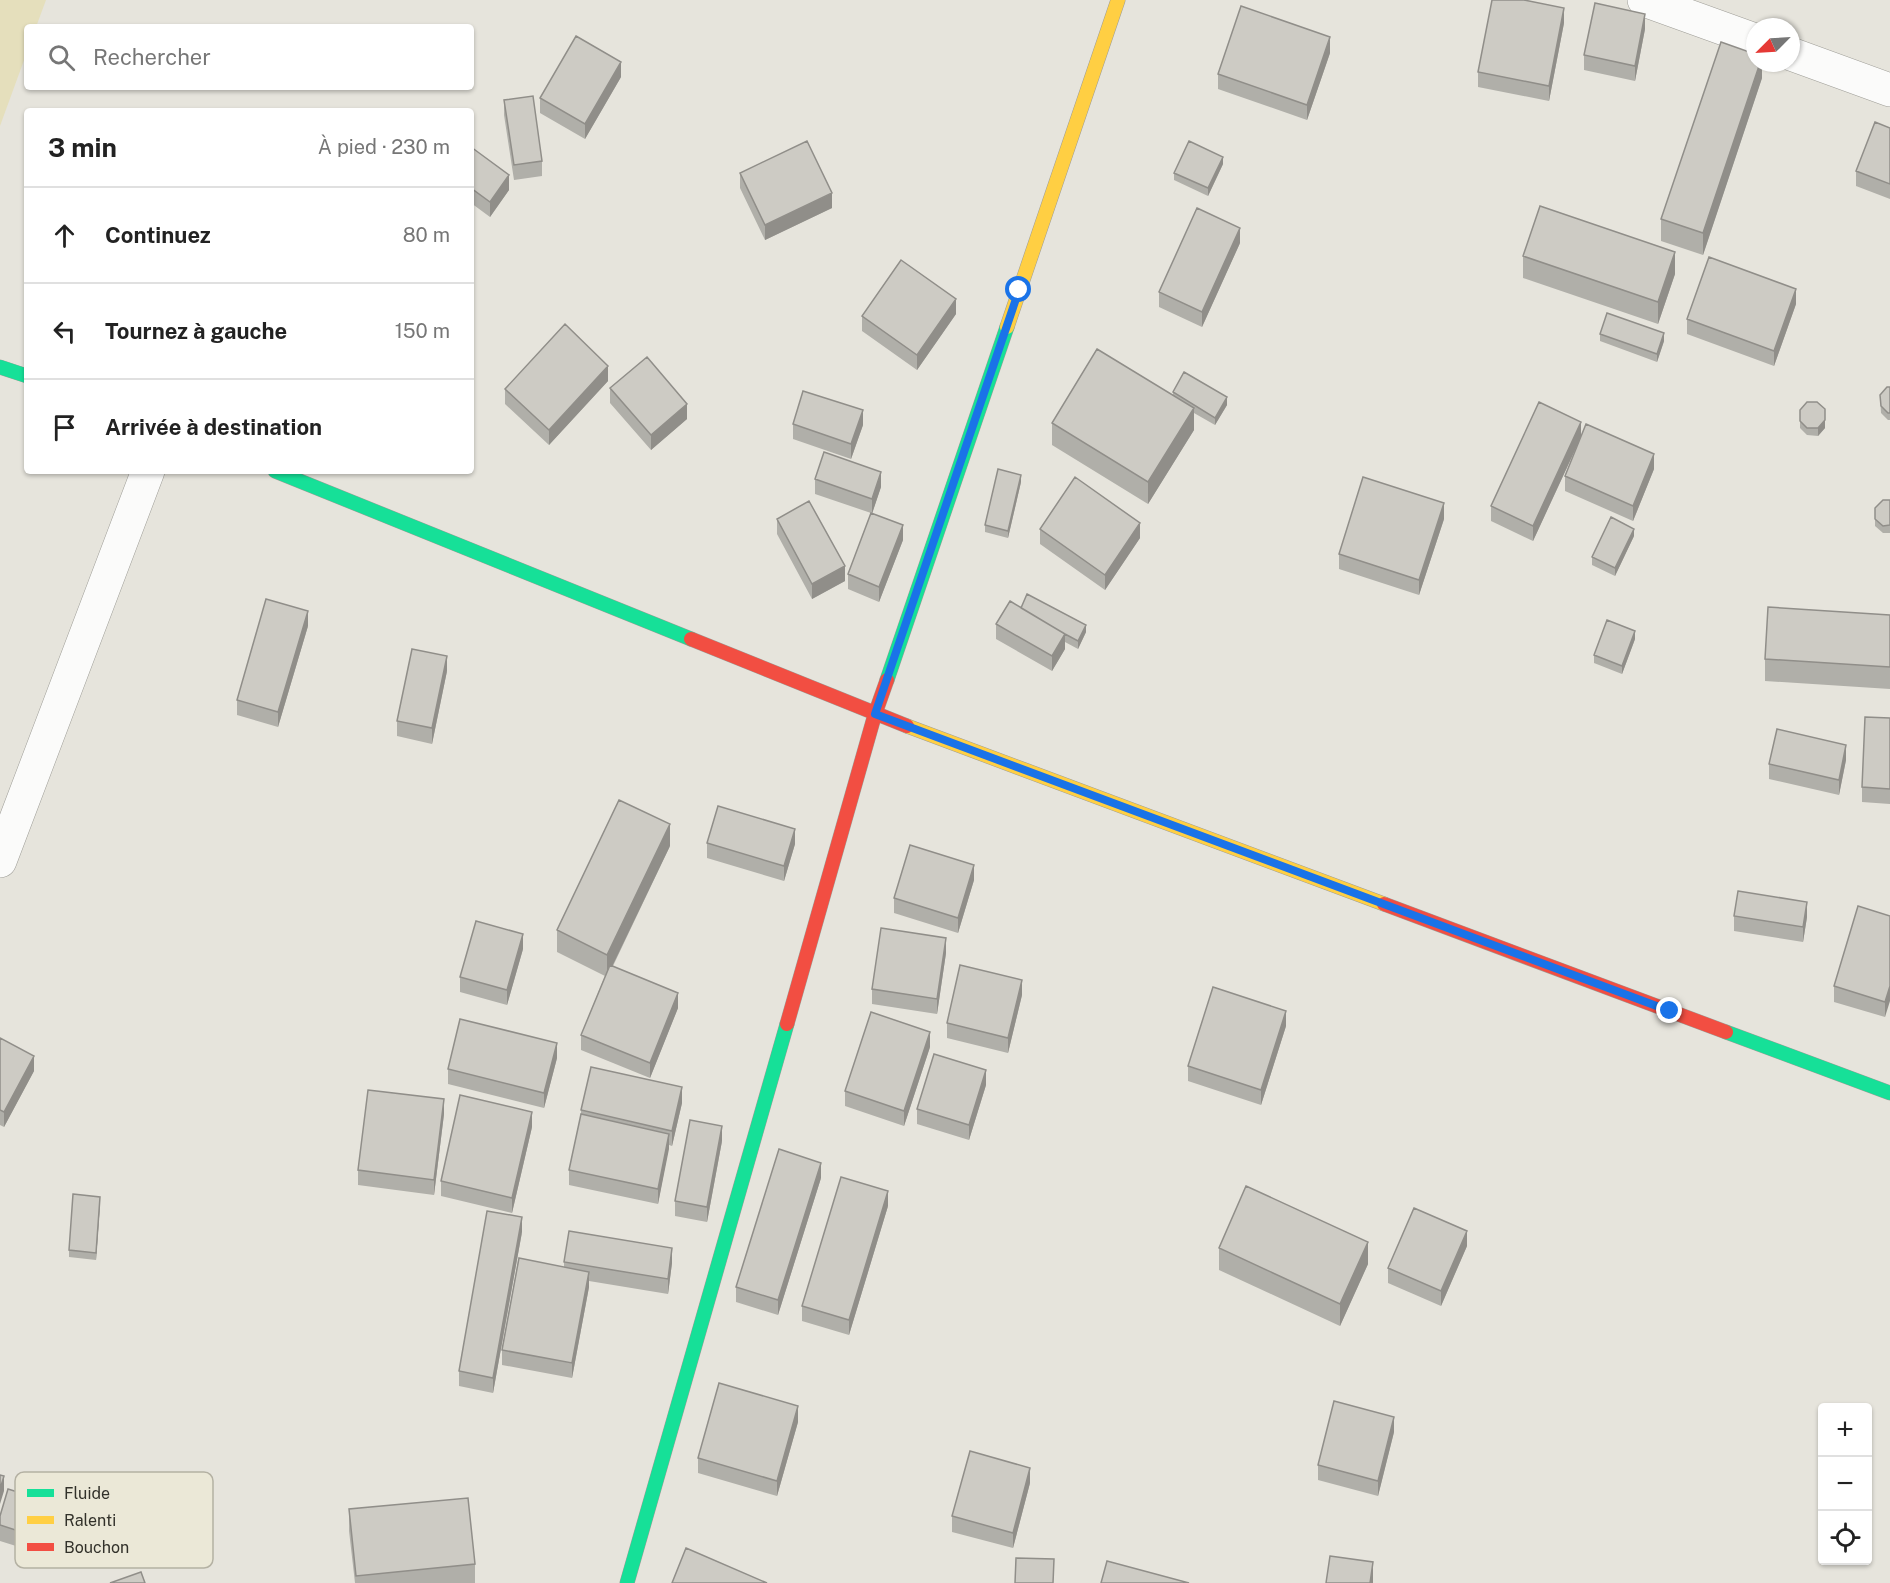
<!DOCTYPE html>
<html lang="fr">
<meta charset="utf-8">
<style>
:root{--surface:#fff;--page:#f6f6f6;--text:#222;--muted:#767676;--line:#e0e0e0}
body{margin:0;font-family:"Public Sans",sans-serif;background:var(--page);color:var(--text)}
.controls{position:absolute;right:18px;bottom:18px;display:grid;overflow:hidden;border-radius:6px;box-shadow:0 2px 4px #0004}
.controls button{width:54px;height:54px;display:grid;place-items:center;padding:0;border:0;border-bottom:2px solid var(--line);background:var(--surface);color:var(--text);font:30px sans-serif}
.compass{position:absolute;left:1746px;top:18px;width:54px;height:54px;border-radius:50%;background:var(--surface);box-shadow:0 2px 4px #0004;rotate:246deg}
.stop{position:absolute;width:18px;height:18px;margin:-14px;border:4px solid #1a73e8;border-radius:50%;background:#fff}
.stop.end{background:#1a73e8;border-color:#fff;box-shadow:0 2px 6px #0008}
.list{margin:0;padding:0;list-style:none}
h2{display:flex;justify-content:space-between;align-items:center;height:78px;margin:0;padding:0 24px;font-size:26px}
h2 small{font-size:20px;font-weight:400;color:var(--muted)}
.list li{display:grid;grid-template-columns:39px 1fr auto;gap:18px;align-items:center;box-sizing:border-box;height:96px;padding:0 24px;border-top:2px solid var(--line)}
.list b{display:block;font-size:22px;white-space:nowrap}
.list em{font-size:20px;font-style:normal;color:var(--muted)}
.icon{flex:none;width:33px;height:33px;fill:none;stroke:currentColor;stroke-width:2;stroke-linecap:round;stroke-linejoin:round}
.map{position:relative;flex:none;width:1890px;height:1583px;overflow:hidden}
.search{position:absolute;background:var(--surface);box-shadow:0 2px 4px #0004;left:24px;top:24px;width:450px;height:66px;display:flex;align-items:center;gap:15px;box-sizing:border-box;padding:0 21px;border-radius:6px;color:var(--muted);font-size:22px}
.panel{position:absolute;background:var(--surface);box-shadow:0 2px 4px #0004;left:24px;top:108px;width:450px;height:366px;border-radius:6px}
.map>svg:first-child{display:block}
</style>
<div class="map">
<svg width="1890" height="1583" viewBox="0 0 1890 1583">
<rect width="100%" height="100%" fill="#e6e4dc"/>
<path fill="#e5dfbc" d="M 0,0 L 46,0 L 36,27 L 27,27 L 27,52 L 0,126 Z"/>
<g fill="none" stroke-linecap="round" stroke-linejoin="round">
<defs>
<path id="street" d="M 1644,0 L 1755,40
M 1791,54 L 1890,90
M 0,861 L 148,471"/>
<path id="fast" d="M 0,367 L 27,376
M 275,471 L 691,639
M 887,680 L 1007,327
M 1726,1032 L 1890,1093
M 627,1583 L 787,1024"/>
<path id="slow" d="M 1007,327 L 1118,0
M 907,726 L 1384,904"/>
<path id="jam" d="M 691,639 L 907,726
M 1384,904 L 1726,1032
M 787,1024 L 875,714 L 887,680"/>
</defs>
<use href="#street" stroke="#9e9d97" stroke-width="34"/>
<use href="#fast" stroke="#9e9d97" stroke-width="15"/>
<use href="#slow" stroke="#9e9d97" stroke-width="15"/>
<use href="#jam" stroke="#9e9d97" stroke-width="15"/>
<use href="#street" stroke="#fbfbfa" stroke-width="33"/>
<use href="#fast" stroke="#16e098" stroke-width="14"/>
<use href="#slow" stroke="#ffcf43" stroke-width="14"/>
<use href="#jam" stroke="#f24e42" stroke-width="14"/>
</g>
<path fill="#b0afa9" d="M 1564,23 L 1549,101 L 1478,87 L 1478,72 Z
M 1645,29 L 1635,81 L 1584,70 L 1584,55 Z
M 1330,53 L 1307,120 L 1218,89 L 1218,74 Z
M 1762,63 L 1762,78 L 1703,255 L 1661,241 L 1661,219 Z
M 621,77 L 585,139 L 540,113 L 540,98 Z
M 504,100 L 542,161 L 542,176 L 514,180 L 504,115 Z
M 1890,128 L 1890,199 L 1856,186 L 1856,171 Z
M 471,147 L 509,190 L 490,217 L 471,203 Z
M 1223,164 L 1208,196 L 1174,180 L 1174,173 Z
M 740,173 L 832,208 L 765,240 L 740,188 Z
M 1240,243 L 1202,327 L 1159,307 L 1159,292 Z
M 1523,256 L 1675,274 L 1658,324 L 1523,278 Z
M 1796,304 L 1774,366 L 1687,334 L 1687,319 Z
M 956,314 L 917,370 L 862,331 L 862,316 Z
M 1600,334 L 1664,341 L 1657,362 L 1600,341 Z
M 608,381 L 549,445 L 505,404 L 505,389 Z
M 1890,387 L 1890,420 L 1888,420 L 1881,413 L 1880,395 Z
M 610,388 L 687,419 L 651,450 L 610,403 Z
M 1173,392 L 1227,405 L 1215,425 L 1194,413 L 1194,430 L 1148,504 L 1052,445 L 1052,423 L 1173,395 Z
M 1825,409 L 1825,428 L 1818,436 L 1807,435 L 1800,428 L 1800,410 Z
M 793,424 L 863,425 L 851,459 L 793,439 Z
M 1581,436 L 1654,469 L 1633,521 L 1565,491 L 1565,476 L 1577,446 L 1533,541 L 1491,521 L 1491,506 Z
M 815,479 L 881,487 L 872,513 L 903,540 L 879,602 L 848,589 L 848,574 L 871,513 L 815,494 Z
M 1021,482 L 1008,538 L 985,532 L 985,525 Z
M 1890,500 L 1890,533 L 1883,533 L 1875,526 L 1875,508 Z
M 777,519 L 845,581 L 812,599 L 777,534 Z
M 1444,519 L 1419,595 L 1339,569 L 1339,554 Z
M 1040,529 L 1140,538 L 1105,590 L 1040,544 Z
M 1634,536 L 1615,576 L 1592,565 L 1592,557 Z
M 1021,608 L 1086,632 L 1078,649 L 1065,642 L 1065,649 L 1052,671 L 996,639 L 996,624 Z
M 1890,615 L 1890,689 L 1765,681 L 1765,659 Z
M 308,626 L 278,727 L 237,715 L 237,700 Z
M 1635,639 L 1622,674 L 1594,663 L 1594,655 Z
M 447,671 L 432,744 L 397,736 L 397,721 Z
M 1890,718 L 1890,804 L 1862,802 L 1862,787 Z
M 1846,760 L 1839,795 L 1769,779 L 1769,764 Z
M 707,843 L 795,844 L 784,881 L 707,858 Z
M 670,846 L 613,966 L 678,1008 L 650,1078 L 581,1050 L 581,1035 L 605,976 L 557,952 L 557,930 Z
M 974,880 L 958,933 L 894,913 L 894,898 Z
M 1734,916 L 1807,917 L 1803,942 L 1734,931 Z
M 1890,916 L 1885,1017 L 1834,1002 L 1834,986 Z
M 523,949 L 507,1005 L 460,992 L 460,977 Z
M 946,953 L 937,1014 L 872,1004 L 872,989 Z
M 1022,995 L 1008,1053 L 947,1038 L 947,1023 Z
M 1286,1026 L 1261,1105 L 1188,1081 L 1188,1066 Z
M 0,1038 L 34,1071 L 4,1127 L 0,1125 Z
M 930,1047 L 904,1126 L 845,1106 L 845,1091 Z
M 557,1058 L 544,1108 L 448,1084 L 448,1069 Z
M 986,1085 L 969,1140 L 917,1124 L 917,1109 Z
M 682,1103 L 672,1146 L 669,1145 L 658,1204 L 569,1185 L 569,1170 L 581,1114 L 581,1110 Z
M 444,1114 L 434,1195 L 358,1185 L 358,1170 Z
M 532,1127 L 512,1213 L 441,1196 L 441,1181 Z
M 722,1141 L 707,1222 L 675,1216 L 675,1201 Z
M 821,1178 L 778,1315 L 736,1302 L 736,1287 Z
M 100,1204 L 96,1260 L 69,1257 L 69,1250 Z
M 888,1206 L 849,1335 L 802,1321 L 802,1306 Z
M 522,1232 L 493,1393 L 459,1386 L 459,1371 Z
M 1467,1246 L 1441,1306 L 1388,1283 L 1388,1268 Z
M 1219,1248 L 1368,1264 L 1340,1326 L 1219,1270 Z
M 564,1262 L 672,1263 L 668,1294 L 589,1281 L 589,1287 L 572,1378 L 502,1365 L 502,1350 L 564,1267 Z
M 798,1422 L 777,1496 L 698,1473 L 698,1458 Z
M 1394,1432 L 1378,1496 L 1318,1480 L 1318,1465 Z
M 1030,1483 L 1013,1548 L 952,1532 L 952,1516 Z
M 349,1509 L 475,1564 L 475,1583 L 355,1583 L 349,1531 Z
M 0,1525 L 88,1529 L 77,1565 L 0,1541 Z"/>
<path fill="#908e89" d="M 1564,8 L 1564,23 L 1549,101 L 1549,86 Z
M 1645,14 L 1645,29 L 1635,81 L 1635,66 Z
M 1330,37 L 1330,53 L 1307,120 L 1307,105 Z
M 621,62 L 621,77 L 585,139 L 585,124 Z
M 1760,63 L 1762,63 L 1762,78 L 1703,255 L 1703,233 Z
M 1223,157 L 1223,164 L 1208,196 L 1208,188 Z
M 509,175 L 509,190 L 490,217 L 490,202 Z
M 832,193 L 832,208 L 765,240 L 765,225 Z
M 1240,228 L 1240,243 L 1202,327 L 1202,312 Z
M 1675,252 L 1675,274 L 1658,324 L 1658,302 Z
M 1796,289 L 1796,304 L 1774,366 L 1774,351 Z
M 956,299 L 956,314 L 917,370 L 917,355 Z
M 1664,333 L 1664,341 L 1657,362 L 1657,354 Z
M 608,366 L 608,381 L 549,445 L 549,430 Z
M 1227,397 L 1227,405 L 1215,425 L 1215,418 Z
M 687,404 L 687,419 L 651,450 L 651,435 Z
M 1194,408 L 1194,430 L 1148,504 L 1148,482 Z
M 863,410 L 863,425 L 851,459 L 851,444 Z
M 1825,420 L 1825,428 L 1818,436 L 1818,428 Z
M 1581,422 L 1581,437 L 1533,541 L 1533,526 Z
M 1654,454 L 1654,469 L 1633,521 L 1633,506 Z
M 881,472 L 881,487 L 872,514 L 872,499 Z
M 1021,475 L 1021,482 L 1008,538 L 1008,531 Z
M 1444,503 L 1444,519 L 1419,595 L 1419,580 Z
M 1140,523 L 1140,538 L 1105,590 L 1105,575 Z
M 903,525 L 903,540 L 879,602 L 879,587 Z
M 1634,529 L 1634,536 L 1615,576 L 1615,568 Z
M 845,566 L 845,581 L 812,599 L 812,584 Z
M 308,611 L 308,626 L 278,727 L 278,712 Z
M 1086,625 L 1086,632 L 1078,649 L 1078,641 Z
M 1635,631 L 1635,639 L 1622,674 L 1622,666 Z
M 1065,634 L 1065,649 L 1052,671 L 1052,656 Z
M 447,656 L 447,671 L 432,744 L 432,728 Z
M 1846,745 L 1846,760 L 1839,795 L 1839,780 Z
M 670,824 L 670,846 L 607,977 L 607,955 Z
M 795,829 L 795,844 L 784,881 L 784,866 Z
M 974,865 L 974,880 L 958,933 L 958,918 Z
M 1807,902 L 1807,917 L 1803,942 L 1803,927 Z
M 523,934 L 523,949 L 507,1005 L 507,990 Z
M 946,938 L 946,953 L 937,1014 L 937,999 Z
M 1022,980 L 1022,995 L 1008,1053 L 1008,1038 Z
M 1890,986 L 1890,1001 L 1885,1017 L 1885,1002 Z
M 678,993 L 678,1008 L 650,1078 L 650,1063 Z
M 1286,1011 L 1286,1026 L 1261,1105 L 1261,1090 Z
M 930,1032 L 930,1047 L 904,1126 L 904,1111 Z
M 557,1043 L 557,1058 L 544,1108 L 544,1093 Z
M 34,1056 L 34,1071 L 4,1127 L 4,1112 Z
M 986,1070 L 986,1085 L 969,1140 L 969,1125 Z
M 682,1087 L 682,1103 L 672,1146 L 672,1131 Z
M 444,1099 L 444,1114 L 434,1195 L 434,1180 Z
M 532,1112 L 532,1127 L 512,1213 L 512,1198 Z
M 722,1126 L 722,1141 L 707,1222 L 707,1207 Z
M 669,1134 L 669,1149 L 658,1204 L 658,1189 Z
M 821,1163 L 821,1178 L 778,1315 L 778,1300 Z
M 888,1191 L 888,1206 L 849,1335 L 849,1320 Z
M 100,1197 L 100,1204 L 96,1260 L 96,1253 Z
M 522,1217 L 522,1232 L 493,1393 L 493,1378 Z
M 1467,1231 L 1467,1246 L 1441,1306 L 1441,1291 Z
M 1368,1242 L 1368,1264 L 1340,1326 L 1340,1304 Z
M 672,1248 L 672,1263 L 668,1294 L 668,1279 Z
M 589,1272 L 589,1287 L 572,1378 L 572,1363 Z
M 798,1406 L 798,1422 L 777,1496 L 777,1481 Z
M 1394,1417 L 1394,1432 L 1378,1496 L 1378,1481 Z
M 1030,1468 L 1030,1483 L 1013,1548 L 1013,1533 Z
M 4,1476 L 4,1491 L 0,1504 L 0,1489 Z
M 88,1514 L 88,1529 L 77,1565 L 77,1550 Z
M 1373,1562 L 1373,1583 L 1370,1583 Z"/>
<path fill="#cdcbc4" stroke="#908e89" stroke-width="1.5" d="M 1492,0 L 1524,0 L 1564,8 L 1549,86 L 1478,72 Z
M 1595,3 L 1645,14 L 1635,66 L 1584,55 Z
M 1241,6 L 1330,37 L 1307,105 L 1218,74 Z
M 576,36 L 621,62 L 585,124 L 540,98 Z
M 1721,42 L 1755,54 L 1755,63 L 1760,63 L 1703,233 L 1661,219 Z
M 533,96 L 542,161 L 514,165 L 504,100 Z
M 1875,122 L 1890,128 L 1890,184 L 1856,171 Z
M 807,141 L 832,193 L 765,225 L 740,173 Z
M 1189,141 L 1223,157 L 1208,188 L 1174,173 Z
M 471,147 L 509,175 L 490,202 L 471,188 Z
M 1540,206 L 1675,252 L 1658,302 L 1523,256 Z
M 1197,208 L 1240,228 L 1202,312 L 1159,292 Z
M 1709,257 L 1796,289 L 1774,351 L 1687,319 Z
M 901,260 L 956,299 L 917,355 L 862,316 Z
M 1607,313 L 1664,333 L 1657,354 L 1600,334 Z
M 565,324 L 608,366 L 549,430 L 505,389 Z
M 1097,349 L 1194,408 L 1148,482 L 1052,423 Z
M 647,357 L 687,404 L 651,435 L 610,388 Z
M 1184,372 L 1227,397 L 1215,418 L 1173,392 Z
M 1887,387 L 1890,387 L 1890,413 L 1888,413 L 1881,406 L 1880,395 Z
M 803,391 L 863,410 L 851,444 L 793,424 Z
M 1539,402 L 1581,422 L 1533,526 L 1491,506 Z
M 1807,402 L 1817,402 L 1825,409 L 1825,420 L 1818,428 L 1807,428 L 1800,421 L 1800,410 Z
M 1586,424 L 1654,454 L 1633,506 L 1565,476 Z
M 824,452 L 881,472 L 872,499 L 815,479 Z
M 998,469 L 1021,475 L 1008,531 L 985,525 Z
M 1075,477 L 1140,523 L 1105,575 L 1040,529 Z
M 1363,477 L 1444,503 L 1419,580 L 1339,554 Z
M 1883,500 L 1890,500 L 1890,525 L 1883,526 L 1875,519 L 1875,508 Z
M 809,501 L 845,566 L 812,584 L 777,519 Z
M 871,513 L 903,525 L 879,587 L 848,574 Z
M 1611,517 L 1634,529 L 1615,568 L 1592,557 Z
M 1027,594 L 1086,625 L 1078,641 L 1065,634 L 1021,608 Z
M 266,599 L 308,611 L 278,712 L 237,700 Z
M 1010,601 L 1065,634 L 1052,656 L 996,624 Z
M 1768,607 L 1890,615 L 1890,667 L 1765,659 Z
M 1607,620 L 1635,631 L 1622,666 L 1594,655 Z
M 412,649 L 447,656 L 432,728 L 397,721 Z
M 1865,717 L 1890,718 L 1890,789 L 1862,787 Z
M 1777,729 L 1846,745 L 1839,780 L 1769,764 Z
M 619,800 L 670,824 L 607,955 L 557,930 Z
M 718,806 L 795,829 L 784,866 L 707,843 Z
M 910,845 L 974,865 L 958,918 L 894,898 Z
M 1738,891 L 1807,902 L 1803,927 L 1734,916 Z
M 1858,906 L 1890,916 L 1890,986 L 1885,1002 L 1834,986 Z
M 476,921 L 523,934 L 507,990 L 460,977 Z
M 881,928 L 946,938 L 937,999 L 872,989 Z
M 610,965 L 678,993 L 650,1063 L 581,1035 Z
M 960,965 L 1022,980 L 1008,1038 L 947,1023 Z
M 1213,987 L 1286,1011 L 1261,1090 L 1188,1066 Z
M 871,1012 L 930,1032 L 904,1111 L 845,1091 Z
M 460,1019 L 557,1043 L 544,1093 L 448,1069 Z
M 0,1038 L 34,1056 L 4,1112 L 0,1110 Z
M 934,1054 L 986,1070 L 969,1125 L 917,1109 Z
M 591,1067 L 682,1087 L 672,1131 L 581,1110 Z
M 368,1090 L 444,1099 L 434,1180 L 358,1170 Z
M 460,1095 L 532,1112 L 512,1198 L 441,1181 Z
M 581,1114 L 669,1134 L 658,1189 L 569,1170 Z
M 690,1120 L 722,1126 L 707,1207 L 675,1201 Z
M 779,1149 L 821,1163 L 778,1300 L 736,1287 Z
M 841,1177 L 888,1191 L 849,1320 L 802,1306 Z
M 1246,1186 L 1368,1242 L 1340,1304 L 1219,1248 Z
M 73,1194 L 100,1197 L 96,1253 L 69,1250 Z
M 1414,1208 L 1467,1231 L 1441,1291 L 1388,1268 Z
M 487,1211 L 522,1217 L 493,1378 L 459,1371 Z
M 569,1231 L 672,1248 L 668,1279 L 564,1262 Z
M 519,1258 L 589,1272 L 572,1363 L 502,1350 Z
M 719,1383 L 798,1406 L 777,1481 L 698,1458 Z
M 1334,1401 L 1394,1417 L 1378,1481 L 1318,1465 Z
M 970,1451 L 1030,1468 L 1013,1533 L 952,1516 Z
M 0,1475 L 4,1476 L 0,1489 Z
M 8,1489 L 88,1514 L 77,1550 L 0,1525 L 0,1516 Z
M 468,1498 L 475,1564 L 356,1576 L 349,1509 Z
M 686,1548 L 767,1583 L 672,1583 Z
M 1330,1556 L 1373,1562 L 1370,1583 L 1326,1583 Z
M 1016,1558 L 1054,1559 L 1053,1583 L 1015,1583 Z
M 1107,1561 L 1189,1583 L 1101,1583 Z
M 141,1572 L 145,1583 L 110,1583 Z"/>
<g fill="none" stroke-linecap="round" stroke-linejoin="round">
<path stroke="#1a73e8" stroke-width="8" d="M 1019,290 L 875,714 L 1670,1011"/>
</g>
<rect x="15" y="1472" width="198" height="96" rx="9" fill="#ebe8d7" stroke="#b4b1a3" stroke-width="1.5"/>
<rect x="27" y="1489" width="27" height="8" fill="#16e098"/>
<rect x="27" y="1516" width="27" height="8" fill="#ffcf43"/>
<rect x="27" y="1543" width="27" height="8" fill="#f24e42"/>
<g font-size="16" fill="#32312a">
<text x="64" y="1499">Fluide</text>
<text x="64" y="1526">Ralenti</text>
<text x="64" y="1553">Bouchon</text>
</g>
</svg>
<div class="controls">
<button>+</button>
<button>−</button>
<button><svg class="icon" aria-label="locate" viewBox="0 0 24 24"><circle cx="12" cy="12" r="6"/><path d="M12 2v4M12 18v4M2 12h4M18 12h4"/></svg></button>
</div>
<svg class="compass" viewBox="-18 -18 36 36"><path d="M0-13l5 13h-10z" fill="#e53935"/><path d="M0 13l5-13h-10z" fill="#767676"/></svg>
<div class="stop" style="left:1019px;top:290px"></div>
<div class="stop end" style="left:1670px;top:1011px"></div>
<div class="search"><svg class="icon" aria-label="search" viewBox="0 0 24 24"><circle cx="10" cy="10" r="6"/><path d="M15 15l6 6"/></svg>Rechercher</div>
<section class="panel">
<h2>3 min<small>À pied · 230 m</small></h2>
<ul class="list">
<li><svg class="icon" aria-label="ahead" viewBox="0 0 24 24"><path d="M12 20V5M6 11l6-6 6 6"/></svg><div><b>Continuez</b></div><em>80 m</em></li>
<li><svg class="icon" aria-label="left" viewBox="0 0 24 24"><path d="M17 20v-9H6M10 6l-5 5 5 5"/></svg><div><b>Tournez à gauche</b></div><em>150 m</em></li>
<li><svg class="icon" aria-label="arrive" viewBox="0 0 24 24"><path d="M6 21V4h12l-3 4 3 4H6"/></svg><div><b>Arrivée à destination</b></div></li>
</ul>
</section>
</div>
